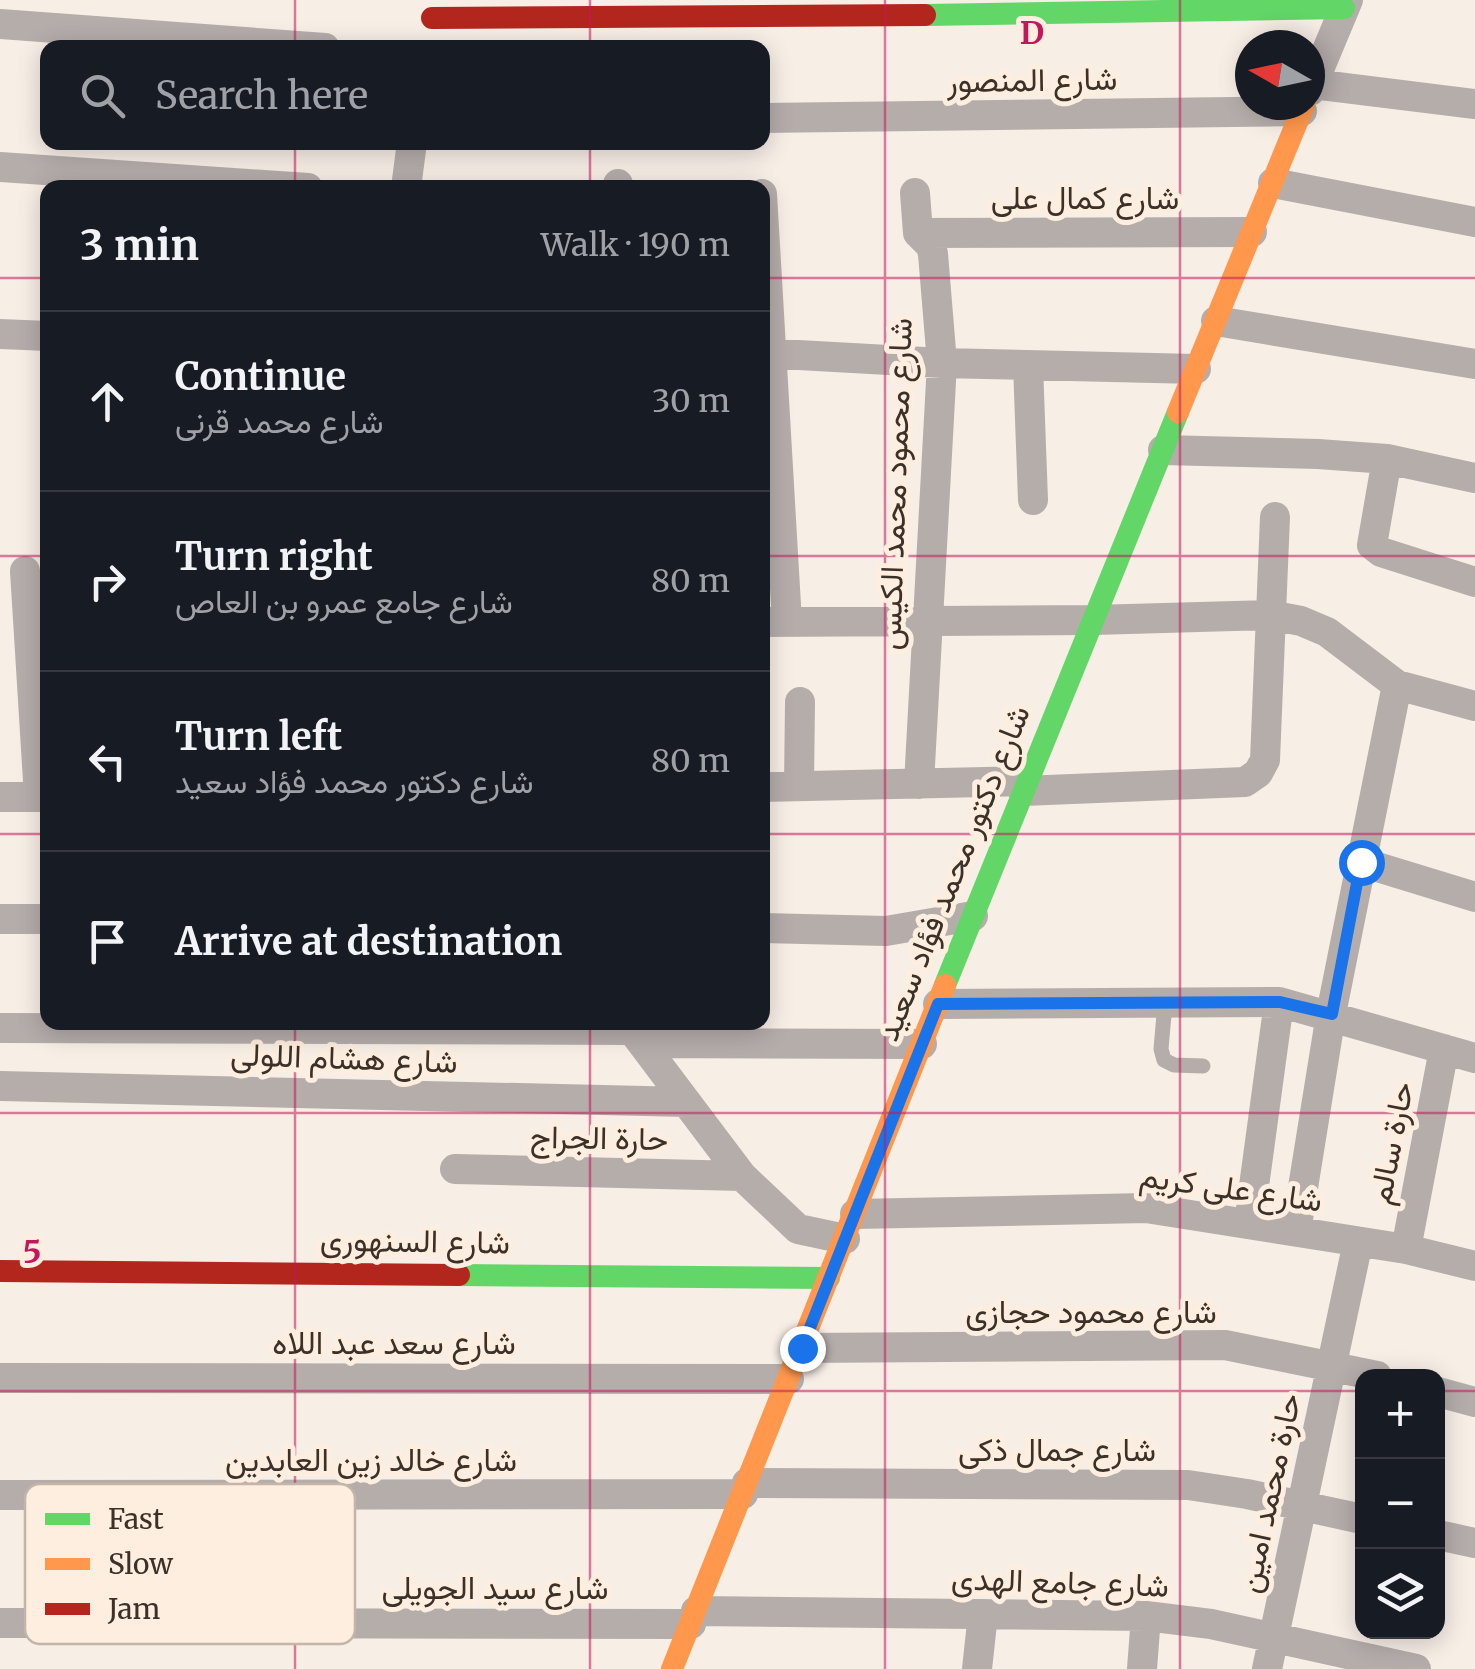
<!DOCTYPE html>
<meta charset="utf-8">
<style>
:root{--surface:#171b24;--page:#20242c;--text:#f1f3f6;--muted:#9ea1a6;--line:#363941}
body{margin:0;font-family:Merriweather,Vazirmatn,serif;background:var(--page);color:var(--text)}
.controls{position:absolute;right:30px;bottom:30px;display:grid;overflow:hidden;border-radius:20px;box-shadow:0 5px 25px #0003}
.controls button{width:90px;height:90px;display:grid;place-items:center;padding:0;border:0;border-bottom:2px solid var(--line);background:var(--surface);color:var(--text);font:50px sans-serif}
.compass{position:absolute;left:1235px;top:30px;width:90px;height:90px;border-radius:50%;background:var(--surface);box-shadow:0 5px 25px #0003;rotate:279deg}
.stop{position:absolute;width:30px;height:30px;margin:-22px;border:8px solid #1a73e8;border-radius:50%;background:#fff}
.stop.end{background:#1a73e8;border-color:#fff;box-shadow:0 2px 10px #0008}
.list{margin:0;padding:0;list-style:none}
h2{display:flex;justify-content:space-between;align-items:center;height:130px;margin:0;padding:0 40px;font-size:42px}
h2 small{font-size:32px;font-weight:400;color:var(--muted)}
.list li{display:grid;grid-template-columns:65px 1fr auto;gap:30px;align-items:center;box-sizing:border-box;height:180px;padding:0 40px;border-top:2px solid var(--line)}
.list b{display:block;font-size:38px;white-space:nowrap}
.list p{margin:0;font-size:32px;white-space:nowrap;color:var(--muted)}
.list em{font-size:32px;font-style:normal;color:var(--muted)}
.icon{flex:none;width:55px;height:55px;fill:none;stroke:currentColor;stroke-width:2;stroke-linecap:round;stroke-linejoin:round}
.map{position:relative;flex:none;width:1475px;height:1669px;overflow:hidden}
.search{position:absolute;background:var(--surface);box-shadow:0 5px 25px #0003;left:40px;top:40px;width:730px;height:110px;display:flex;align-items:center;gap:25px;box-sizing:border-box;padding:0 35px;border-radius:20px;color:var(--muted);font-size:38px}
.panel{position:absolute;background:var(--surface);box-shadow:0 5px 25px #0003;left:40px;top:180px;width:730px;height:850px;border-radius:20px}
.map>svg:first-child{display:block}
</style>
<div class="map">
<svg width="1475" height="1669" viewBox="0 0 1475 1669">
<rect width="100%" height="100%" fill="#f7eee6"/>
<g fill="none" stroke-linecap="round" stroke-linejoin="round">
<path stroke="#b5adaa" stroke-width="15" d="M 1165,1003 L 1161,1049 L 1164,1060 L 1174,1065 L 1203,1066"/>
<path stroke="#b5adaa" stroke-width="30" d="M 0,24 L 325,48
M 1313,84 L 1475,104
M 1310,91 L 1348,0
M 762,118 L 1302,111
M 0,167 L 308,188
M 1273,183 L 1475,222
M 618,184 L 618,188
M 406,188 L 412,142
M 915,193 L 918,233 L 931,246 L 933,254 L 942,363 L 919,784
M 762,194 L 787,622
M 918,233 L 1252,232
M 1216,321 L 1475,364
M 0,334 L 48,336
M 762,353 L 942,363 L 1196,369
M 1028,365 L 1033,500
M 1163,450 L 1318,454 L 1387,459 L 1475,478
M 1387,459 L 1372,545 L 1381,552 L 1475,582
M 25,571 L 39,797
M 762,622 L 1093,620 L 1270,615 L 1301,621 L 1327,632 L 1397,685 L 1475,706
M 799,786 L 800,702
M 762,787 L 1027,781
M 1023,791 L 1245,782 L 1258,773 L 1265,760 L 1275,517
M 0,797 L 48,797
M 1361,862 L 1475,897
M 0,919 L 48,919
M 762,928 L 886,931 L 973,916
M 938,1004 L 1279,1002 L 1475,1058
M 626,1022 L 742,1176 L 798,1229 L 845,1239
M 0,1028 L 631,1030
M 642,1043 L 922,1044
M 0,1086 L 686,1102
M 455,1169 L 742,1176
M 855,1214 L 1146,1208 L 1406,1249 L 1475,1266
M 1249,1223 L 1279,1002
M 1296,1231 L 1331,1014 L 1397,685
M 1406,1249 L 1444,1049
M 801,1348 L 1225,1345 L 1377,1376
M 0,1378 L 789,1379
M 1438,1392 L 1475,1402
M 747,1483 L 1188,1485 L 1247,1494 L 1362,1519
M 0,1495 L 743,1494
M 1438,1535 L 1475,1543
M 696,1611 L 1146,1616 L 1211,1624 L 1416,1669
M 0,1623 L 691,1624
M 977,1669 L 983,1614
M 1142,1669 L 1146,1616
M 1267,1669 L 1358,1242"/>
<path stroke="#63d668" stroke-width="22" d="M 925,15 L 1344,8
M 945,985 L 1178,412
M 459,1275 L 829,1278"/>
<path stroke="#ff974d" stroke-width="22" d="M 1178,412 L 1304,105
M 672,1669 L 945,985"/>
<path stroke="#b3261e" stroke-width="22" d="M 432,18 L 925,15
M 0,1271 L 459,1275"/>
</g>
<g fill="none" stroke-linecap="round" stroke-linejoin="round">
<path stroke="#1a73e8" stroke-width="12" d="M 802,1348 L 938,1004 L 1280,1002 L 1332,1014 L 1361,862"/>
</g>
<path fill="none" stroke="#c2185b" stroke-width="2.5" stroke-opacity="0.55" d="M 295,0 L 295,48M 590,0 L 590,48M 885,0 L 885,1669M 1180,0 L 1180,1669M 295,142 L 295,188M 590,142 L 590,188M 0,278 L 48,278M 762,278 L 1475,278M 0,556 L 48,556M 762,556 L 1475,556M 0,834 L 48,834M 762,834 L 1475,834M 295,1022 L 295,1669M 590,1022 L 590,1669M 0,1113 L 1475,1113M 0,1391 L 1362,1391M 1438,1391 L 1475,1391"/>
<g text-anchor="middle" stroke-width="10" stroke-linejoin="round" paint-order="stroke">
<g font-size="32" fill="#3b3128" stroke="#feeedf">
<text transform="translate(1032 80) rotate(-1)" y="11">شارع المنصور</text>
<text x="1085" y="209">شارع كمال على</text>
<text transform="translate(895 484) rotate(-88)" y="11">شارع محمود محمد الكيس</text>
<text transform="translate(953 873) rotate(-68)" y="11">شارع دكتور محمد فؤاد سعيد</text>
<text transform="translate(344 1058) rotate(2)" y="11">شارع هشام اللولى</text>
<text transform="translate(599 1138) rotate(1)" y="11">حارة الجراج</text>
<text transform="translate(1391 1143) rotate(-79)" y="11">حارة سالم</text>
<text transform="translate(1231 1188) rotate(8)" y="11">شارع على كريم</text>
<text transform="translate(415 1241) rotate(1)" y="11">شارع السنهورى</text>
<text x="1091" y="1323">شارع محمود حجازى</text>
<text x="394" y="1354">شارع سعد عبد اللاه</text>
<text x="1057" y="1461">شارع جمال ذكى</text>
<text x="371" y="1471">شارع خالد زين العابدين</text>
<text transform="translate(1269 1493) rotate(-78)" y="11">حارة محمد امين</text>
<text transform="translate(1060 1582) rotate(2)" y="11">شارع جامع الهدى</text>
<text x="495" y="1599">شارع سيد الجويلى</text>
</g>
</g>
<rect x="25" y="1484" width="330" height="160" rx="15" fill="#feeedf" stroke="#c4b5a8" stroke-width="2.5"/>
<rect x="45" y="1513" width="45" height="12" fill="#63d668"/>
<rect x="45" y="1558" width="45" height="12" fill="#ff974d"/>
<rect x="45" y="1603" width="45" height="12" fill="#b3261e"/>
<g font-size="28" fill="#3b3128">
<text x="108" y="1529">Fast</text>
<text x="108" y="1574">Slow</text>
<text x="108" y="1619">Jam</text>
</g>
<g font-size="32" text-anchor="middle" font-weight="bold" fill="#c2185b" stroke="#feeedf" stroke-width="10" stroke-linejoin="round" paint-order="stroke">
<text x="1032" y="44">D</text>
<text x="32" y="1263">5</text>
</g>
</svg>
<div class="controls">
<button>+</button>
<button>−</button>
<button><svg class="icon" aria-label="layers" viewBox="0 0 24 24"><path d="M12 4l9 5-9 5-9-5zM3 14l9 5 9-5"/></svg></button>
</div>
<svg class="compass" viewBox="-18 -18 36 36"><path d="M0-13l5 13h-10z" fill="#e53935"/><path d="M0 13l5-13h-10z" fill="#9ea1a6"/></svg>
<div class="stop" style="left:1361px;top:862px"></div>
<div class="stop end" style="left:802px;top:1348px"></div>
<div class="search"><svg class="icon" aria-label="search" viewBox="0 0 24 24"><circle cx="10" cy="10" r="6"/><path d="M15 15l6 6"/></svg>Search here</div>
<section class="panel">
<h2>3 min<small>Walk · 190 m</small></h2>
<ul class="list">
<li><svg class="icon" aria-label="ahead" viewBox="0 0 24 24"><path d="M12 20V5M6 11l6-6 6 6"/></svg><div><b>Continue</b><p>شارع محمد قرنى</p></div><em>30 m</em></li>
<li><svg class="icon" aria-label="right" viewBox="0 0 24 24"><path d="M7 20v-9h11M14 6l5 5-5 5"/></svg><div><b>Turn right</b><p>شارع جامع عمرو بن العاص</p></div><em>80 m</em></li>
<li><svg class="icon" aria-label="left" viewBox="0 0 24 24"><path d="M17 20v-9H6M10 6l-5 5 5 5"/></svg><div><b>Turn left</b><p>شارع دكتور محمد فؤاد سعيد</p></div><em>80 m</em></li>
<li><svg class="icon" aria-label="arrive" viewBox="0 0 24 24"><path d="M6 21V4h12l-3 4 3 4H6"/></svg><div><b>Arrive at destination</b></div></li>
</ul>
</section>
</div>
